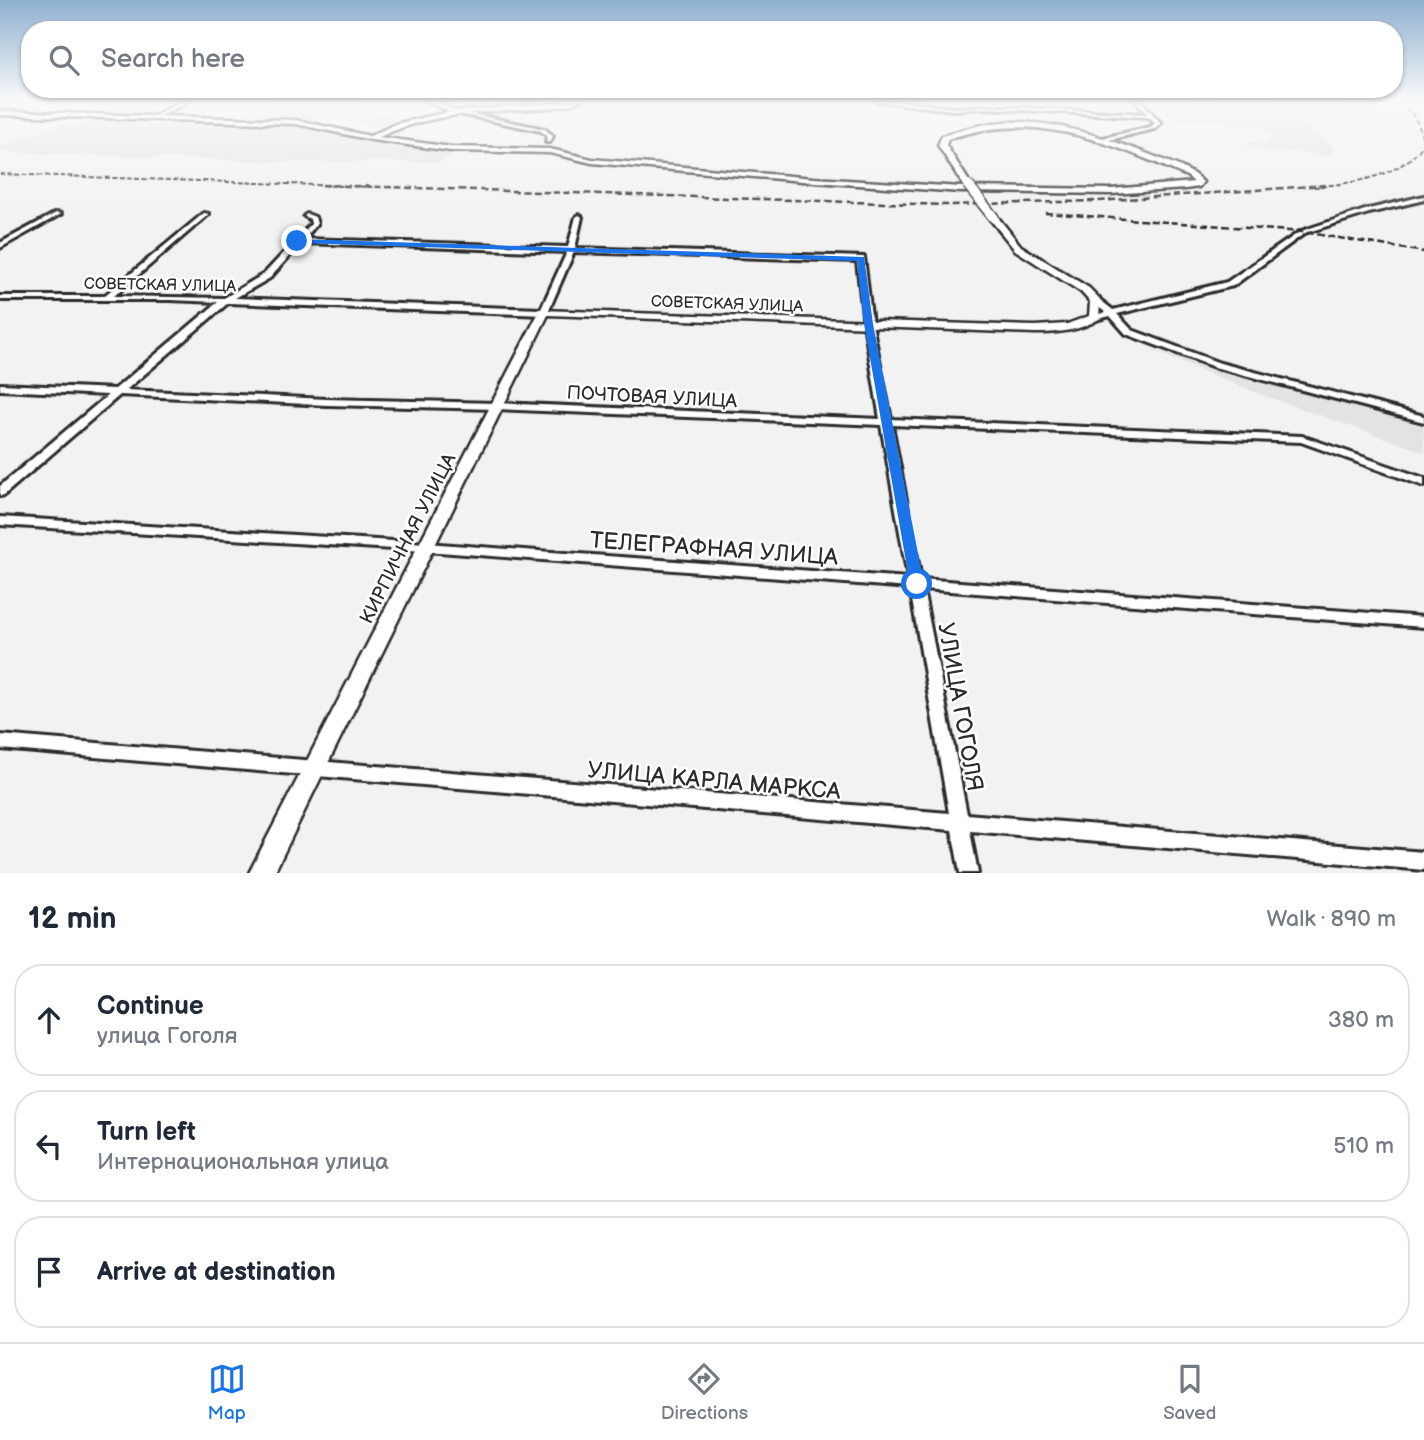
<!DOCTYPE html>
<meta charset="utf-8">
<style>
:root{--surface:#fff;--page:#f2f2f3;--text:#1f2937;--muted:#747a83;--line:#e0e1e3;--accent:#1a73e8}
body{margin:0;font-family:"Balsamiq Sans",sans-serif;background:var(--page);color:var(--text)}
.stop{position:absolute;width:21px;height:21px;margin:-16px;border:5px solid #1a73e8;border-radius:50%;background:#fff}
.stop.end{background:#1a73e8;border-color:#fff;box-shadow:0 2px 7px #0008}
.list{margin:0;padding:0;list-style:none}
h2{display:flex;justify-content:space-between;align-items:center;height:91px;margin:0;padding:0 28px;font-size:30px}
h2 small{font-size:23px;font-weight:400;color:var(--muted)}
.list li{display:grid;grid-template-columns:46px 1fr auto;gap:21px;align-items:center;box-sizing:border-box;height:112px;margin:0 14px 14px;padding:0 14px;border:2px solid var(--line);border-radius:28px}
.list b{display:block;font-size:26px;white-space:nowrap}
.list p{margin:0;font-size:23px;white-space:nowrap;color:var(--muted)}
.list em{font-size:23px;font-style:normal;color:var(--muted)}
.icon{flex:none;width:38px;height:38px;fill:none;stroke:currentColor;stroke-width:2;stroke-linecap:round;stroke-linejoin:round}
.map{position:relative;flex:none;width:1424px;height:873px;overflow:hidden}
.search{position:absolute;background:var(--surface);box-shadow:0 2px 5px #0004;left:21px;right:21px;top:21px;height:77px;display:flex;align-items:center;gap:18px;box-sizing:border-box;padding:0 24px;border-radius:28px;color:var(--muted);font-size:26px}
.sheet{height:469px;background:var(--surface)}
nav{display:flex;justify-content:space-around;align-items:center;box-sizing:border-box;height:98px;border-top:2px solid var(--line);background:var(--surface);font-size:19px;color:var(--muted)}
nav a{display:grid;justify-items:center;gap:4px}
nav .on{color:var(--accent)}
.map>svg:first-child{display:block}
</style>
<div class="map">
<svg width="1424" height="873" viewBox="0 0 1424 873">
<rect width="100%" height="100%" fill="#f2f2f2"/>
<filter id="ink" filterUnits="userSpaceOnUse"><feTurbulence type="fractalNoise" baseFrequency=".0143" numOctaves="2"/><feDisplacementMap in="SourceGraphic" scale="14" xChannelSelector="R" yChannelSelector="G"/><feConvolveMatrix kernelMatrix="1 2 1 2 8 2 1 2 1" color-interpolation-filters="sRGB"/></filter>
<g filter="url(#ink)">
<path fill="#e3e3e3" d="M 274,101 L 367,102 L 351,108 L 395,117 L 398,120 L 382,125 L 365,126 L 323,119 L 309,123 L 257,117 L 278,111 L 263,107 Z
M 1152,101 L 1339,101 L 1348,121 L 1300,122 L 1324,137 L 1333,147 L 1331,156 L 1289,151 L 1288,153 L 1246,146 L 1248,141 L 1270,145 L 1269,133 L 1257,126 L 1236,126 L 1225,120 L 1178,120 Z
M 109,119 L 139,120 L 141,124 L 225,126 L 238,121 L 273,122 L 367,141 L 457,152 L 442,162 L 285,162 L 0,152 L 0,146 L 60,125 L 84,125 Z
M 1149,349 L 1424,423 L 1424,452 L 1257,393 Z"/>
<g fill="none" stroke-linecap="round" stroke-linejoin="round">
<defs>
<path id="street" d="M 428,101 L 435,101 L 453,110 L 545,129 L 553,136 L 550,142 L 546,142 L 547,136 L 541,131 L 450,112 Z
M 877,101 L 895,101 L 953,108 L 986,106 L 1147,114 L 1136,101 L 1141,101 L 1161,123 L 1154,129 L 1105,141 L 1103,138 L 1150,127 L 1155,123 L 1150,117 L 986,108 L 953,110 Z
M 1424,196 L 1424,200 L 1369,213 L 1305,233 L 1233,286 L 1117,314 L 1132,330 L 1220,363 L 1424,416 L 1424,422 L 1214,367 L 1126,334 L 1110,316 L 1095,320 L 1091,317 L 1105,312 L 1093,303 L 1093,299 L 1099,299 L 1113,310 L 1227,282 L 1301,231 L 1365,210 Z
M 56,213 L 61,214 L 0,248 L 0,243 Z
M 204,213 L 209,214 L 114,296 L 224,298 L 264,274 L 311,224 L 310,219 L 304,216 L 307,214 L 315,217 L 317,224 L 304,239 L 568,247 L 576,217 L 579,215 L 582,217 L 575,248 L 864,257 L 872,324 L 891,419 L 1302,436 L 1424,478 L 1424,486 L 1301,442 L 892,425 L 921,579 L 1424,617 L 1424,627 L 923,589 L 967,814 L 1424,852 L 1424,870 L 970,831 L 978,873 L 960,873 L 952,830 L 0,749 L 0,735 L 949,813 L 910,588 L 426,551 L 0,525 L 0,517 L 426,543 L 908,578 L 881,425 L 497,409 L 327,405 L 120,395 L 4,495 L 0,496 L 0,486 L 108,395 L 0,390 L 0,384 L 115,389 L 218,302 L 170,300 L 0,300 L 0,296 L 104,296 ZM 301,243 L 567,252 L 541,309 L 235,298 L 270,278 ZM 574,252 L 857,261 L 864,324 L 880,419 L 497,403 L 327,399 L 126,390 L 228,303 L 544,315 L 548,312 Z"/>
<path id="secondary" d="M 181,101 L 190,101 L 161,116 L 296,120 L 370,136 L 395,124 L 448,112 L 581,101 C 561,109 533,109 511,110 C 465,113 422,117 379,137 L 451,147 L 550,149 L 592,159 L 814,178 L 962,187 L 1111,189 L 1194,182 L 1187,176 C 1106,142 1036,109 948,139 L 946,145 L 970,183 L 966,185 L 962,183 L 938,145 L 942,136 C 963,129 983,123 1005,122 C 1057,120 1109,139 1156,157 C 1173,164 1191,169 1203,182 L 1199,187 L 1185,189 L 1111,194 L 962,192 L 814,182 L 592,163 L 550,153 L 451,151 L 372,140 L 296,124 L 0,115 L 0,111 L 154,116 Z
M 994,215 L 997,216 L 1021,246 L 1089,288 L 1100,299 L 1099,319 C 1079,331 1058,333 1035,333 L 548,315 L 274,873 L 249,873 L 540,310 L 1035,326 L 1067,324 L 1089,316 L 1090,302 L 1081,292 L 1015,250 L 989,218 Z"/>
</defs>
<use href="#street" stroke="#2b2b2b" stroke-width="6"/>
<use href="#secondary" stroke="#2b2b2b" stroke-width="5"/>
<use href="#street" fill="#fff" fill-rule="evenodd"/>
<use href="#secondary" fill="#fff" fill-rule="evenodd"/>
<path stroke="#2b2b2b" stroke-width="2" stroke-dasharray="5 2.5" stroke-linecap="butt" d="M 0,174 L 373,187
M 1314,187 C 1351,183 1400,178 1423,145 C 1422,126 1413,113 1399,101"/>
<path stroke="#2b2b2b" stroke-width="2.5" stroke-dasharray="7 3.5" stroke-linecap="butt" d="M 322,185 L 947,205 L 1098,201 L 1327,185
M 1045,213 L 1303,232 L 1424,252"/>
<defs>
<path id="secondary-bridge-far1" d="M 966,183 L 969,187"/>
<path id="secondary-bridge" d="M 968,185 L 994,218"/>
</defs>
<use href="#secondary-bridge-far1" stroke="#2b2b2b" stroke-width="10" stroke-linecap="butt"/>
<use href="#secondary-bridge" stroke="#2b2b2b" stroke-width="13" stroke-linecap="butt"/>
<use href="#secondary-bridge-far1" stroke="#fff" stroke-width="7"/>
<use href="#secondary-bridge" stroke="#fff" stroke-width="10"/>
</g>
</g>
<linearGradient id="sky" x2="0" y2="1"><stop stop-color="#8fb0d0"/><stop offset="0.45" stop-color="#f9f9f9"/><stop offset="1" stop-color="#f9f9f9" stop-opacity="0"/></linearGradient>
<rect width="1424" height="223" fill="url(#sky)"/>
<path fill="#1a73e8" d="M 295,239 L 864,257 L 873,324 L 924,584 L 917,589 L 910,584 L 864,324 L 857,261 L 297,243 Z"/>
<g text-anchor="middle" stroke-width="5" stroke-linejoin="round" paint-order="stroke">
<g font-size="16" fill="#2b2b2b" stroke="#fff">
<text transform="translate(160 284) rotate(1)" y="6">СОВЕТСКАЯ УЛИЦА</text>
<text transform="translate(727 303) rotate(2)" y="6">СОВЕТСКАЯ УЛИЦА</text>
</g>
<g font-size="19" fill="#2b2b2b" stroke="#fff">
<text transform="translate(652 396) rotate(3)" y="7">ПОЧТОВАЯ УЛИЦА</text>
<text transform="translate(407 538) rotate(-63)" y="7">КИРПИЧНАЯ УЛИЦА</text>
</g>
<g font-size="23" fill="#2b2b2b" stroke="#fff">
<text transform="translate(714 548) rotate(4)" y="8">ТЕЛЕГРАФНАЯ УЛИЦА</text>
<text transform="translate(961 707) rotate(80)" y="8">УЛИЦА ГОГОЛЯ</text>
<text transform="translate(714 780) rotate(5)" y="8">УЛИЦА КАРЛА МАРКСА</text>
</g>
</g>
</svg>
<div class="stop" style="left:917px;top:584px"></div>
<div class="stop end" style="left:297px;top:241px"></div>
<div class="search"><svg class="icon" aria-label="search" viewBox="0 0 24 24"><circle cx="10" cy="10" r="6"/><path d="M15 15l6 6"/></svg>Search here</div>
</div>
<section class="sheet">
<h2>12 min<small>Walk · 890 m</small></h2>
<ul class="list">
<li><svg class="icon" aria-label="ahead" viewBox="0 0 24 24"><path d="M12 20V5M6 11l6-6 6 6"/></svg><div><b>Continue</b><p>улица Гоголя</p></div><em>380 m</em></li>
<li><svg class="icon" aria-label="left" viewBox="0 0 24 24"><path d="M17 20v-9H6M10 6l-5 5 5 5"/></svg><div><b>Turn left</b><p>Интернациональная улица</p></div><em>510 m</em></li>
<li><svg class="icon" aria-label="arrive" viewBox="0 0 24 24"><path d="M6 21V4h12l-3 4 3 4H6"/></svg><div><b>Arrive at destination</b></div></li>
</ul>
</section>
<nav>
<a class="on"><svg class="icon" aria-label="map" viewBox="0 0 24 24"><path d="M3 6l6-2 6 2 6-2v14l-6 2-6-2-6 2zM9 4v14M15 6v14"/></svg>Map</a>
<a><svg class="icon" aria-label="directions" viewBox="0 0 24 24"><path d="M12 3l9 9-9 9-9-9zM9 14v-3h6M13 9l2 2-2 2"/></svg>Directions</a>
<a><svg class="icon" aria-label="saved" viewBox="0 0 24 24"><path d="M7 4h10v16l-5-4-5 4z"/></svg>Saved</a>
</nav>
